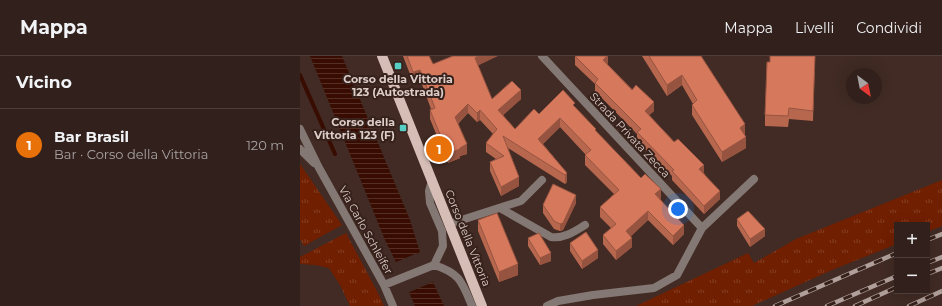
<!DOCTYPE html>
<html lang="it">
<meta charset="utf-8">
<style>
:root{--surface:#31201b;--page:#3d2d28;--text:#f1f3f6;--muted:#a8a3a3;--line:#4c3e3a;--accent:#db2777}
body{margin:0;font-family:Montserrat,sans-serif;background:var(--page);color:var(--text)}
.controls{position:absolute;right:12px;bottom:12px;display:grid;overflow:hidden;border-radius:0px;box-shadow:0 4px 16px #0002}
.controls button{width:36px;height:36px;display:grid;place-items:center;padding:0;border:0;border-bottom:1px solid var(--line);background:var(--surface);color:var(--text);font:20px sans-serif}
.compass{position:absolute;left:546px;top:12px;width:36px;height:36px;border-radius:50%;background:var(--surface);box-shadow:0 4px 16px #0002;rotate:148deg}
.you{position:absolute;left:378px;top:153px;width:14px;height:14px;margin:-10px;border:3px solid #fff;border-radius:50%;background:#1a73e8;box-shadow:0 0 0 6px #1a73e833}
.badge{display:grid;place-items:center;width:26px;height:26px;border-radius:50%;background:var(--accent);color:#fff;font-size:13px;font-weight:700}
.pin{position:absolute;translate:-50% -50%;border:2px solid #fff;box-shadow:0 1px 4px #0006}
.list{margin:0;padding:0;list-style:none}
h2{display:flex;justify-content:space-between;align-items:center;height:52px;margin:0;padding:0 16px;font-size:17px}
h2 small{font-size:13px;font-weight:400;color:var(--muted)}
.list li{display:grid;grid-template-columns:26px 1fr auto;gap:12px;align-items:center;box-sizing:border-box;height:72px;padding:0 16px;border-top:1px solid var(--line)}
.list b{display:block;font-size:15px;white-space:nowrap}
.list p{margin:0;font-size:13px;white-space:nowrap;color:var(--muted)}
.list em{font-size:13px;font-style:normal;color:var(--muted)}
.map{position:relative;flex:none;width:642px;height:250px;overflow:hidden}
header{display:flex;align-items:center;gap:24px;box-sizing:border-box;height:56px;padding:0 20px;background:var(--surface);border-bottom:1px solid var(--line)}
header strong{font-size:19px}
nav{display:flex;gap:22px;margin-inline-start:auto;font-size:14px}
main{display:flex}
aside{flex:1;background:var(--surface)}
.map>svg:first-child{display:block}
</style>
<header>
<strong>Mappa</strong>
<nav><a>Mappa</a><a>Livelli</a><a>Condividi</a></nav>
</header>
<main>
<aside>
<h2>Vicino<small></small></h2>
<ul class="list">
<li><span class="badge" style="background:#e8710a">1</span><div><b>Bar Brasil</b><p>Bar · Corso della Vittoria</p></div><em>120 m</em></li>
</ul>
</aside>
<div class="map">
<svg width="642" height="250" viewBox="0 0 642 250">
<defs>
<pattern id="grass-tufts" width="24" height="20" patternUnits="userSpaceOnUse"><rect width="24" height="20" fill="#711f01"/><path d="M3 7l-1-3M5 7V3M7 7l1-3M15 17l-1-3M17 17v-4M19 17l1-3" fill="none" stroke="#853e25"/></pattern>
<pattern id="water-rules" width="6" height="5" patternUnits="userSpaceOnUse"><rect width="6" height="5" fill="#390c01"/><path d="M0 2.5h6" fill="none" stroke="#552e25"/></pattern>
</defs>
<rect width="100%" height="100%" fill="#412b24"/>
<path fill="url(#grass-tufts)" d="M 0,108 L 42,169 L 4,190 L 0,183 Z
M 642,124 L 642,170 L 627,176 L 627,169 L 597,169 L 597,188 L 532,214 L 452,250 L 336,250 L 448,197 L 454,207 L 496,183 Z
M 46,177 L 78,237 L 84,250 L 50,250 L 40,229 L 29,212 L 15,209 L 0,208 L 0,201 Z"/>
<path fill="url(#water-rules)" d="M 10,0 L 42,0 L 110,164 L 120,196 L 96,206 L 85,184 Z
M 133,226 L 144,250 L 115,250 L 109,236 Z"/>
<path fill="#412b24" d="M 133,224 L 135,225 L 107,237 L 108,234 Z"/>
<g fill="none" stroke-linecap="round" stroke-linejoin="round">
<path stroke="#390c01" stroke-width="4" d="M 0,19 L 35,98"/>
<path stroke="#847874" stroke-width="8" d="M 242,0 L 402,172
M 0,73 L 18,110 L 84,229 L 93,250
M 0,93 L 14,107
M 132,124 L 129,135 L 130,147 L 142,175 L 143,190 L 134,209 C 160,217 162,226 172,250
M 200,152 L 251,181 C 264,183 275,175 285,169
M 149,168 L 221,145 L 242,124
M 84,229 L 134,209
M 247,250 L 258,245 L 293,239 L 354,232 L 377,219 L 402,172 L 454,123"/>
<path stroke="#d6beb6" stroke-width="10" d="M 82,0 L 182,250"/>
<defs>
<path id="rail" d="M 627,184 L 642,178
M 627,207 L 642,201
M 627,218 L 642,212
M 475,250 L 597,197
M 527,250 L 597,220
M 555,250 L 597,231
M 609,250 L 642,235"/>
</defs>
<use href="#rail" stroke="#b09f9a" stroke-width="4.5"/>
<use href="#rail" stroke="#37211b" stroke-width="3" stroke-dasharray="9" stroke-linecap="butt"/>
</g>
<path fill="#b8674f" d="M 103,0 L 129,0 L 133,8 L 178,10 L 192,43 L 221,43 L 203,59 L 215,73 L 239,58 L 275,51 L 296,76 L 361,142 L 360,143 L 384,178 L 373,189 L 348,164 L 330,181 L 332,191 L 316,204 L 303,188 L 303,179 L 311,172 L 300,161 L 300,151 L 314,138 L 285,109 L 285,99 L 286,99 L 260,71 L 243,88 L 267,117 L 267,126 L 265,128 L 208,92 L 219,130 L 201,140 L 190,115 L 190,106 L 196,103 L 186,96 L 186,87 L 193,78 L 180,64 L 177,66 L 168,57 L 158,68 L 167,98 L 160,100 L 160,102 L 148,107 L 130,63 L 130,54 L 131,53 L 120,23 L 113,26 Z
M 275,0 L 308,0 L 308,7 L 307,8 L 354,55 L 349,59 L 404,117 L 420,143 L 404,158 L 372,124 L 372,120 L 337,85 L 337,78 L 295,35 L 295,28 L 275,9 Z
M 342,0 L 401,0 L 445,79 L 446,92 L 422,106 L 392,59 L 392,49 L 393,48 L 382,29 L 367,40 Z
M 515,0 L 513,65 L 489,63 L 488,71 L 465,70 L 465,59 L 470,6 Z
M 276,147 L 263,174 L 260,175 L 254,173 L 243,157 L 243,149 Z
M 437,163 L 465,180 L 450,191 L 437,170 Z
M 178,164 L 218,219 L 199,226 L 178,175 Z
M 228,182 L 251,205 L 240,209 L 228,190 Z
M 270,187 L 298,202 L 282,213 L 270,195 Z"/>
<path fill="#965440" d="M 179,0 L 198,0 L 175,11 L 175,2 Z
M 307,0 L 308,0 L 308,7 L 303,12 L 303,4 Z
M 120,14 L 120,23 L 113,26 L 113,16 Z
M 382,19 L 382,29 L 367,40 L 367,29 Z
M 221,34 L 221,43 L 198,64 L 198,54 Z
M 354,46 L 354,55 L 345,63 L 345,55 Z
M 168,48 L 168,57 L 155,70 L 155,61 Z
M 180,54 L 180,64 L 177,66 L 177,57 Z
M 260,62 L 260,71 L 238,92 L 238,83 Z
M 445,68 L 445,79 L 440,82 L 440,72 Z
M 446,81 L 446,92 L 422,106 L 422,96 Z
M 167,88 L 167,98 L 160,100 L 160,102 L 148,107 L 148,98 L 160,92 Z
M 404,109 L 404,117 L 399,113 Z
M 267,117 L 267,126 L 265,128 L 265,119 Z
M 219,121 L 219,130 L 201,140 L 201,131 Z
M 361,133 L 361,142 L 355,148 L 355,138 Z
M 420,135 L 420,143 L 404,158 L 404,150 Z
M 276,139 L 276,147 L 263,174 L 260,175 L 260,168 Z
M 348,155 L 348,164 L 326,185 L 326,175 Z
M 384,169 L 384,178 L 373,189 L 373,180 Z
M 465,173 L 465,180 L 450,191 L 450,183 Z
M 332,182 L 332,191 L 316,204 L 316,195 Z
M 298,194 L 298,202 L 282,213 L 282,205 Z
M 251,197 L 251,205 L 240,209 L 240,202 Z
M 218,208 L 218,219 L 199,226 L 199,216 Z"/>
<path fill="#d6785c" stroke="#965440" d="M 107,0 L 129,0 L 133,8 L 153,0 L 179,0 L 175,2 L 192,43 L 212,25 L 221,34 L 198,54 L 215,73 L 234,53 L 239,58 L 263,34 L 275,47 L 273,49 L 296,73 L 295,74 L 341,122 L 345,118 L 361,133 L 355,138 L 384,169 L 373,180 L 348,155 L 326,175 L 332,182 L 316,195 L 303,179 L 316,168 L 300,151 L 319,134 L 285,99 L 291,94 L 260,62 L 238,83 L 267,117 L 265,119 L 203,80 L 219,121 L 201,131 L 190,106 L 204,100 L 186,87 L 197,73 L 180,54 L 177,57 L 168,48 L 155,61 L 167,88 L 160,92 L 160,93 L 148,98 L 130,54 L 135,52 L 120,14 L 113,16 Z
M 275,0 L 307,0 L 303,4 L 332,34 L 336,29 L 354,46 L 345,55 L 374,86 L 378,83 L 404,109 L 399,113 L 420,135 L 404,150 L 372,115 L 374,114 L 337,76 L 341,73 L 295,27 L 298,23 Z
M 349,0 L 401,0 L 445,68 L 440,72 L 446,81 L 422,96 L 392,49 L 397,44 L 382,19 L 367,29 Z
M 470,0 L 515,0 L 513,55 L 489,52 L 488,60 L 465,59 L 467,6 L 470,6 Z
M 253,128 L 276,139 L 263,167 L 260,168 L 254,165 L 243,149 Z
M 448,155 L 465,173 L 450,183 L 437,163 Z
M 197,157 L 218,208 L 199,216 L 178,164 Z
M 286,176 L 298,194 L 282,205 L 270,187 Z
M 239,177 L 251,197 L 240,202 L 228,182 Z"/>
<g fill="#56cec4" stroke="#37211b" stroke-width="1.5">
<rect x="94" y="6" width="8" height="8" rx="2"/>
<rect x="99" y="68" width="8" height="8" rx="2"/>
</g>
<g text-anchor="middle" stroke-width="4" stroke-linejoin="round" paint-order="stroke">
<g font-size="11" font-weight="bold" fill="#dccdc9" stroke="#37211b">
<text x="98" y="27">Corso della Vittoria<tspan x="98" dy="13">123 (Autostrada)</tspan></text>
<text x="95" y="70" text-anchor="end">Corso della<tspan x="95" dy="13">Vittoria 123 (F)</tspan></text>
</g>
<g font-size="11" fill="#dccdc9" stroke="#37211b">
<text transform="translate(330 79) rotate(47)" y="4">Strada Privata Zecca</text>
<text transform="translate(66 174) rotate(61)" y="4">Via Carlo Schleifer</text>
<text transform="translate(168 182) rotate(68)" y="4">Corso della Vittoria</text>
</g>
</g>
</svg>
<div class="controls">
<button>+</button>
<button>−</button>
</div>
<svg class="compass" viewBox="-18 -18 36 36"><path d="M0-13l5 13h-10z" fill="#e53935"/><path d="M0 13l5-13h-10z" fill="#a8a3a3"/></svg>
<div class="you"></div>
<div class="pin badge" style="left:139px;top:93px;background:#e8710a">1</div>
</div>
</main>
